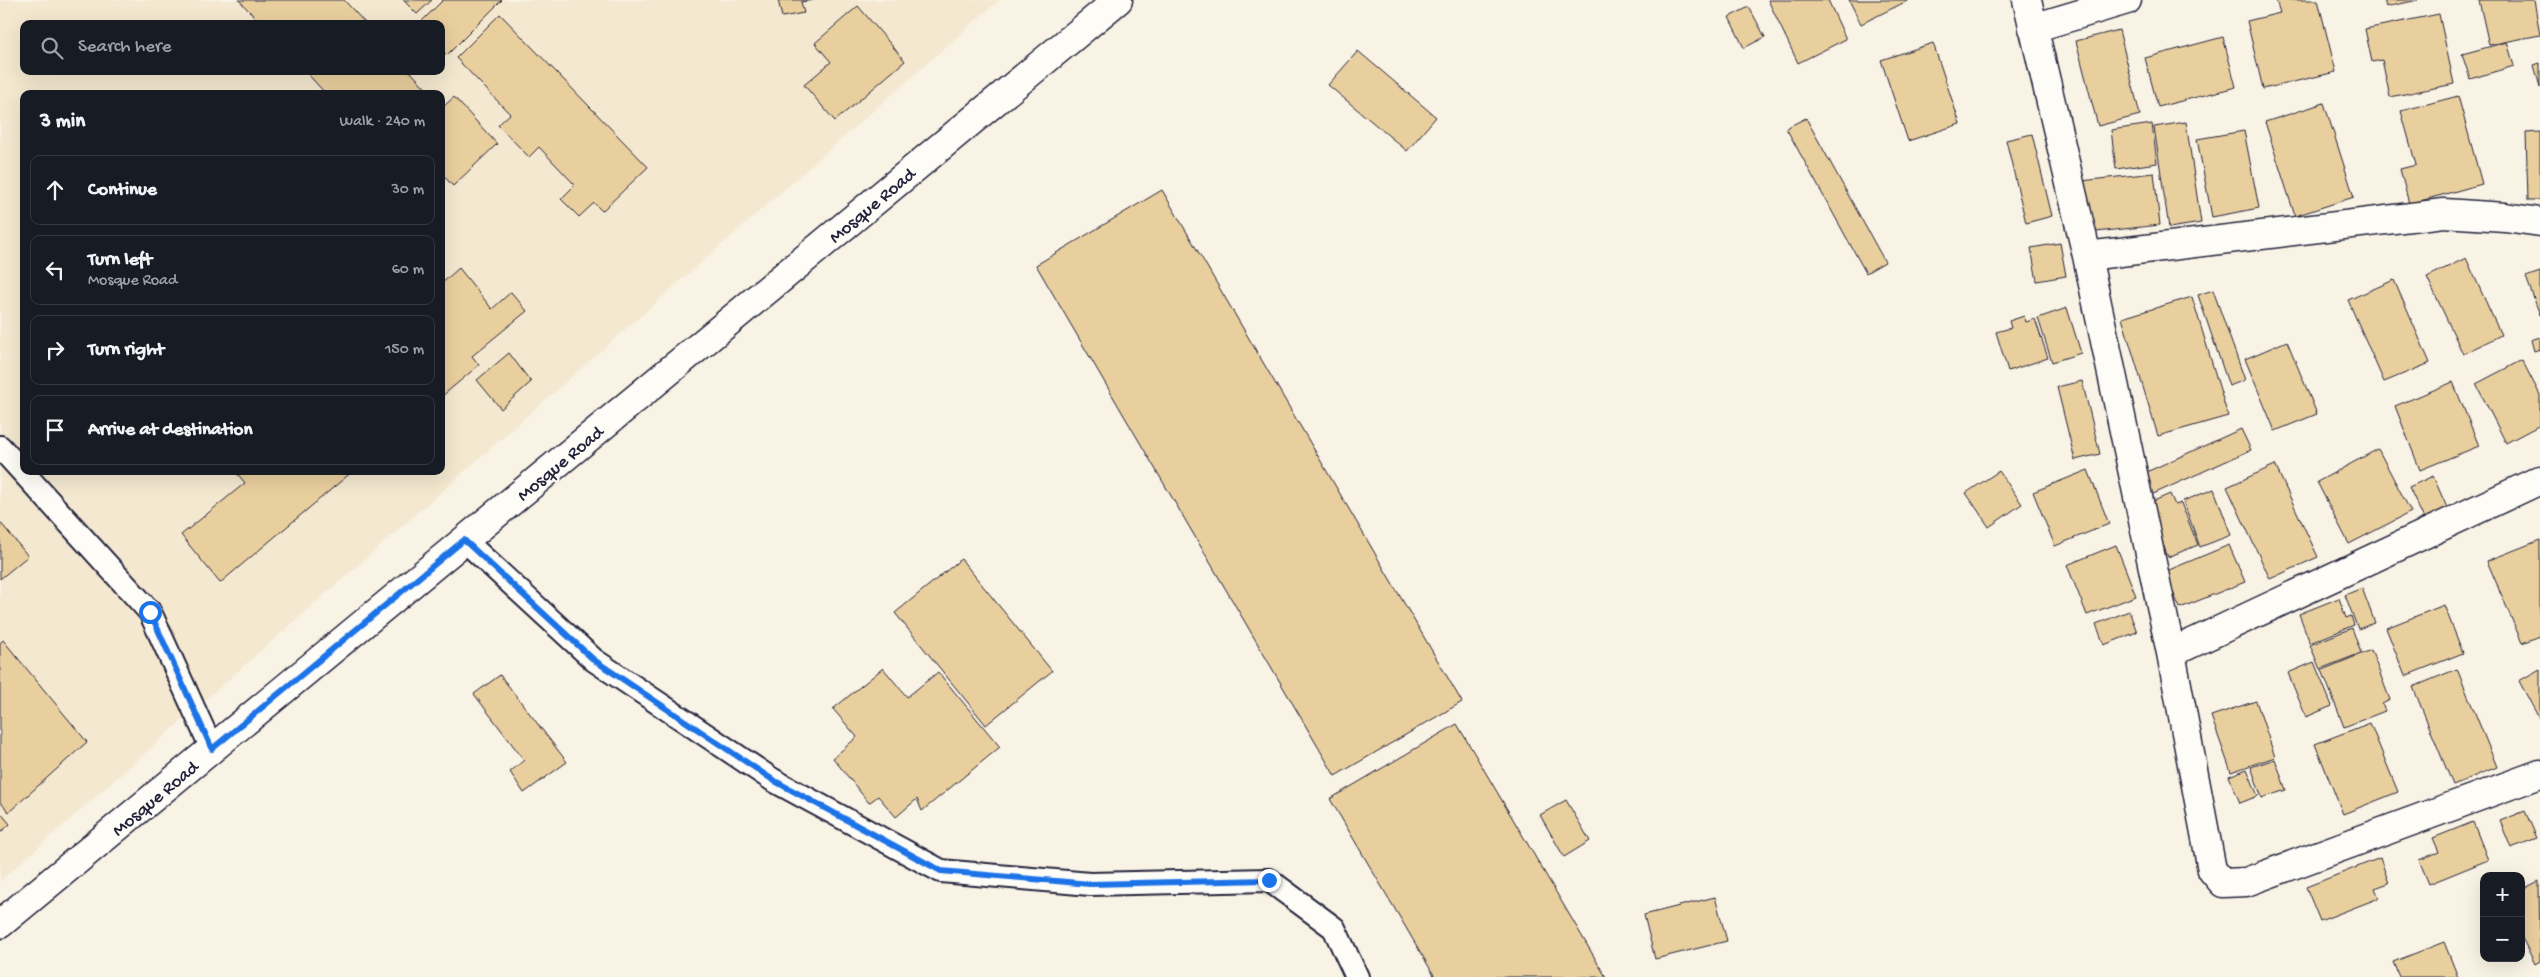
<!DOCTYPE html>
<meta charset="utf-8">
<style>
:root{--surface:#171b24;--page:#20242c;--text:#f1f3f6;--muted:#9ea1a6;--line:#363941}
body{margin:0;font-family:"Gochi Hand",sans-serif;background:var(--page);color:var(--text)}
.controls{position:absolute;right:15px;bottom:15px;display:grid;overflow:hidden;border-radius:10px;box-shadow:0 5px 20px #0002}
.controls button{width:45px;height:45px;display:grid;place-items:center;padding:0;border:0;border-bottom:1px solid var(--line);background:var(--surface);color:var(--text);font:25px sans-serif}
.stop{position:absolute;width:15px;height:15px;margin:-11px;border:4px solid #1a73e8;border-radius:50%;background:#fff}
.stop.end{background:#1a73e8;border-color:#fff;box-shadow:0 1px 5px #0008}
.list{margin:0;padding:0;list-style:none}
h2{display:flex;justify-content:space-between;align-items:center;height:65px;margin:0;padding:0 20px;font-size:21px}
h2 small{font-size:16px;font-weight:400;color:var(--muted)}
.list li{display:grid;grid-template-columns:32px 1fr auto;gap:15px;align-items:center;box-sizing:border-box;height:70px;margin:0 10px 10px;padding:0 10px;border:1px solid var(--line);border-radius:10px}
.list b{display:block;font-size:19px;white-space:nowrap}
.list p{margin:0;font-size:16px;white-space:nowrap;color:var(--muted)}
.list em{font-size:16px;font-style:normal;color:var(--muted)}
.icon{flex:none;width:28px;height:28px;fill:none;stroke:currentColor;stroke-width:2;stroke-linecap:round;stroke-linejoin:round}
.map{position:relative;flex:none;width:2540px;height:977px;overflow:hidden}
.search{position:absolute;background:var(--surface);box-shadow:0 5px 20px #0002;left:20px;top:20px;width:425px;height:55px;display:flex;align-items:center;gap:12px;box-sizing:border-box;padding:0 18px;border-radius:10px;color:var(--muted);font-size:19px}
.panel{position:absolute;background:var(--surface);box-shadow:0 5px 20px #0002;left:20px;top:90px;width:425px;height:385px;border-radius:10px}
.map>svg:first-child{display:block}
</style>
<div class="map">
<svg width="2540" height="977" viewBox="0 0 2540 977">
<rect width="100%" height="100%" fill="#f9f3e5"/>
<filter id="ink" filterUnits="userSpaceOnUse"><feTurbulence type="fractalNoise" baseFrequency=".02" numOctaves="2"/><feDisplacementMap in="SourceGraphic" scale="10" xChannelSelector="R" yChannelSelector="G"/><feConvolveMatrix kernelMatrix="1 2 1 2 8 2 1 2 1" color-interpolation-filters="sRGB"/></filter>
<g filter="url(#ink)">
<path fill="#f4e8d0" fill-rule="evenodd" d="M 0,0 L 999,0 L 0,881 ZM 24,24 L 441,24 L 441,71 L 24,71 ZM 24,94 L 441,94 L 441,471 L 24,471 Z"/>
<path fill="#eacf9e" stroke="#22223b" d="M 239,0 L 344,0 L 366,24 L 261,24 Z
M 403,0 L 432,0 L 417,14 Z
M 443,0 L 502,0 L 447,55 L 441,50 L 441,24 L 419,24 Z
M 778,0 L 813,0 L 801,2 L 804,13 L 782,17 Z
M 1768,0 L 1828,0 L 1846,39 L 1798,63 Z
M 1849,0 L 1909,0 L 1861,24 Z
M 2276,0 L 2318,0 L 2336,72 L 2263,89 L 2247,21 L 2280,13 Z
M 2384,0 L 2418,0 L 2386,7 Z
M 2479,0 L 2534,0 L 2540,35 L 2489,45 Z
M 858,6 L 905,61 L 835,121 L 804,85 L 831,62 L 815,43 Z
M 1749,7 L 1765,37 L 1744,48 L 1729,17 Z
M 500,14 L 648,167 L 602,211 L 594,203 L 579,217 L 561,199 L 575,185 L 539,147 L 529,157 L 498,125 L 510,114 L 456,58 Z
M 2439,14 L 2454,84 L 2390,97 L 2382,60 L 2372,62 L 2365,29 Z
M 2119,30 L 2140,115 L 2098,126 L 2076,41 Z
M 2223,37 L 2236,87 L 2158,107 L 2145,58 Z
M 2507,42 L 2514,66 L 2470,79 L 2462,54 Z
M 1933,43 L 1960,124 L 1908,141 L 1881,60 Z
M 1358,51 L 1436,117 L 1407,151 L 1328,85 Z
M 2540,63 L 2540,87 L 2534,65 Z
M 305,71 L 410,71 L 431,94 L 326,94 Z
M 2458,96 L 2482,184 L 2409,204 L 2400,169 L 2416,165 L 2401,111 Z
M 454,97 L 497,144 L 453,186 L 441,173 L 441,105 L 443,107 Z
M 2324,103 L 2354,197 L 2295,216 L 2265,122 Z
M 1806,118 L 1885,262 L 1866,273 L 1786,128 Z
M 2186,122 L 2201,223 L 2169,228 L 2154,127 Z
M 2152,124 L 2157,163 L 2116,169 L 2111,130 Z
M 2244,131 L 2259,208 L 2212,217 L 2197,139 Z
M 2540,132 L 2540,200 L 2528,200 L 2526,133 Z
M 2032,134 L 2052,216 L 2026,223 L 2006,140 Z
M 2154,173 L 2160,225 L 2087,233 L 2081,181 Z
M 1162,190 L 1462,702 L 1335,776 L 1036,265 Z
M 2060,243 L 2066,276 L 2037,281 L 2031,248 Z
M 2466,258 L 2501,335 L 2463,354 L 2427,277 Z
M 459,268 L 492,309 L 511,292 L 527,311 L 472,356 L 479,365 L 441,397 L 441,284 Z
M 2540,272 L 2540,315 L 2526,277 Z
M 2394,280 L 2430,363 L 2384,382 L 2348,300 Z
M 2213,290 L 2245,380 L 2229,386 L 2198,295 Z
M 2192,297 L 2228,416 L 2158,436 L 2122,318 Z
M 2067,308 L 2081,353 L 2052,362 L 2038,318 Z
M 2024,316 L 2026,322 L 2035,319 L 2048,358 L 2008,371 L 1996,332 L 2011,328 L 2009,321 Z
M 2540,337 L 2540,349 L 2534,351 L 2531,340 Z
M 2287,341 L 2317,414 L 2275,431 L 2245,359 Z
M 509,353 L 531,382 L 501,409 L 477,380 Z
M 2522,360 L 2540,395 L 2540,425 L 2506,443 L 2476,384 Z
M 2082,381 L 2100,454 L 2075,460 L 2057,387 Z
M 2453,382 L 2479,446 L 2420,470 L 2395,406 Z
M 2241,429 L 2251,450 L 2151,495 L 2142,474 Z
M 2378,449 L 2411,512 L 2349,544 L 2317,482 Z
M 2275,465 L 2318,557 L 2270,579 L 2227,487 Z
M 2088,470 L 2109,524 L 2055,546 L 2033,492 Z
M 235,471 L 353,471 L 220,583 L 181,535 L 245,483 Z
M 1999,471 L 2022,504 L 1989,527 L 1966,493 Z
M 2433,476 L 2449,512 L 2426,523 L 2409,487 Z
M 2214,489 L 2231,535 L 2200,547 L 2183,501 Z
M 2170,494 L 2175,505 L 2181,503 L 2198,545 L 2168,557 L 2147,504 Z
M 0,522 L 28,556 L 0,579 Z
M 2540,540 L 2540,636 L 2522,643 L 2487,561 Z
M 2116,545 L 2136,596 L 2087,615 L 2067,565 Z
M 2229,545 L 2245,582 L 2180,608 L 2164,572 Z
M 961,559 L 1052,671 L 986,725 L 895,613 Z
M 2362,588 L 2375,623 L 2358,629 L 2345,595 Z
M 2339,598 L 2346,618 L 2351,616 L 2354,625 L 2310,643 L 2299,614 Z
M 2444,605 L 2463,653 L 2405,676 L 2386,628 Z
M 2129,611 L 2137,632 L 2104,645 L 2096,624 Z
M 2352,628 L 2361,653 L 2320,669 L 2310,645 Z
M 3,640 L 87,742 L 9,812 L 0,802 L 0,643 Z
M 2371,650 L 2390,700 L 2382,704 L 2385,711 L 2344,727 L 2322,670 Z
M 2314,662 L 2332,706 L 2306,717 L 2288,673 Z
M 883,668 L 907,697 L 938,672 L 1000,747 L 922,811 L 917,799 L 896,817 L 878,796 L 869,803 L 833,758 L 857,737 L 833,709 Z
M 2457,669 L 2497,767 L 2453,785 L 2413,687 Z
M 2540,669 L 2540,720 L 2519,681 Z
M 500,675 L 567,762 L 524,793 L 510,772 L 524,760 L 474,694 Z
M 2256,701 L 2275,757 L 2231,772 L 2211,716 Z
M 2370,723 L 2398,792 L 2343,814 L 2315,744 Z
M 1457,724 L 1606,977 L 1435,977 L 1330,799 Z
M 2275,759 L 2286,790 L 2262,798 L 2251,767 Z
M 2247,769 L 2258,796 L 2240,803 L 2229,776 Z
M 1566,800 L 1590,841 L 1564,857 L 1540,815 Z
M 2525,811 L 2537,838 L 2511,848 L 2500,821 Z
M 0,812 L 10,824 L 0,833 Z
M 2473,822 L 2488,860 L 2429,884 L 2419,860 L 2439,852 L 2433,838 Z
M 2380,858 L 2389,883 L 2375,888 L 2379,898 L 2320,921 L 2306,887 Z
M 2539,881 L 2540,961 L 2535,964 L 2521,936 L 2521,890 Z
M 1715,897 L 1727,941 L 1655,959 L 1644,915 Z
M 2444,942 L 2458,977 L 2399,977 L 2393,962 Z"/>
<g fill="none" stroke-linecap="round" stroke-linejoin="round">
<defs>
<path id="lane" d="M 0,447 L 150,612 L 212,749
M 464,540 L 594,660 L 773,780 L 941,871 L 1090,884 L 1269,880 L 1334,928 L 1357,977"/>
<path id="street" d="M 2027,0 L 2087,256 L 2171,653 L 2212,870 L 2223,883 L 2246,882 L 2540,774
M 2033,28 L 2127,0
M 2087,256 L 2444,213 L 2505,217 L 2540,222
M 2171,653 L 2540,480"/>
<path id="secondary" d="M 0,924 L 1118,0"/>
</defs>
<use href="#lane" stroke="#22223b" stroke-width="26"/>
<use href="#street" stroke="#22223b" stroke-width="31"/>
<use href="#secondary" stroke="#22223b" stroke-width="31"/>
<use href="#lane" stroke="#fdfcf7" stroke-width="22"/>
<use href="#street" stroke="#fdfcf7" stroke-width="28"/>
<use href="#secondary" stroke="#fdfcf7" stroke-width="28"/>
</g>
</g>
<g fill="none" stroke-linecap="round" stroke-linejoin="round" filter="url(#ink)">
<path stroke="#1a73e8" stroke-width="6" d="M 150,612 L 212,749 L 464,540 L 594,660 L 773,780 L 941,871 L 1090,884 L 1269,880"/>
</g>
<g text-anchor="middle" stroke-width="4.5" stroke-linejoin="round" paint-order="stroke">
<g font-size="19" fill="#22223b" stroke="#fdfcf7">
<text transform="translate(871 204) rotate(-40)" y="7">Mosque Road</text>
<text transform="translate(559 462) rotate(-40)" y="7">Mosque Road</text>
<text transform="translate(154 797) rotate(-40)" y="7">Mosque Road</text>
</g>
</g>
</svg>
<div class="controls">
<button>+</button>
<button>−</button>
</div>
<div class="stop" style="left:150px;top:612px"></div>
<div class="stop end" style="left:1269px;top:880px"></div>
<div class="search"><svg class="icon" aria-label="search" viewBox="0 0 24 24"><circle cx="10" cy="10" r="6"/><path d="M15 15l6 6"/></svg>Search here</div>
<section class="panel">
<h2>3 min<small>Walk · 240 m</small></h2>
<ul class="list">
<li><svg class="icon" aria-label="ahead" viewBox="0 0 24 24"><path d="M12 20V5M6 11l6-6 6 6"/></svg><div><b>Continue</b></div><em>30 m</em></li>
<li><svg class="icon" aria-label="left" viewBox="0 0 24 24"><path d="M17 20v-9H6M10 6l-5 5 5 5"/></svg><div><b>Turn left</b><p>Mosque Road</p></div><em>60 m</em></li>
<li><svg class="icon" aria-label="right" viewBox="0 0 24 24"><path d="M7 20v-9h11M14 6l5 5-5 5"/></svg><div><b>Turn right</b></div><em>150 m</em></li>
<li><svg class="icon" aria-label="arrive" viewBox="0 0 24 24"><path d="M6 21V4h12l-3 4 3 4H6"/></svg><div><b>Arrive at destination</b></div></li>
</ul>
</section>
</div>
